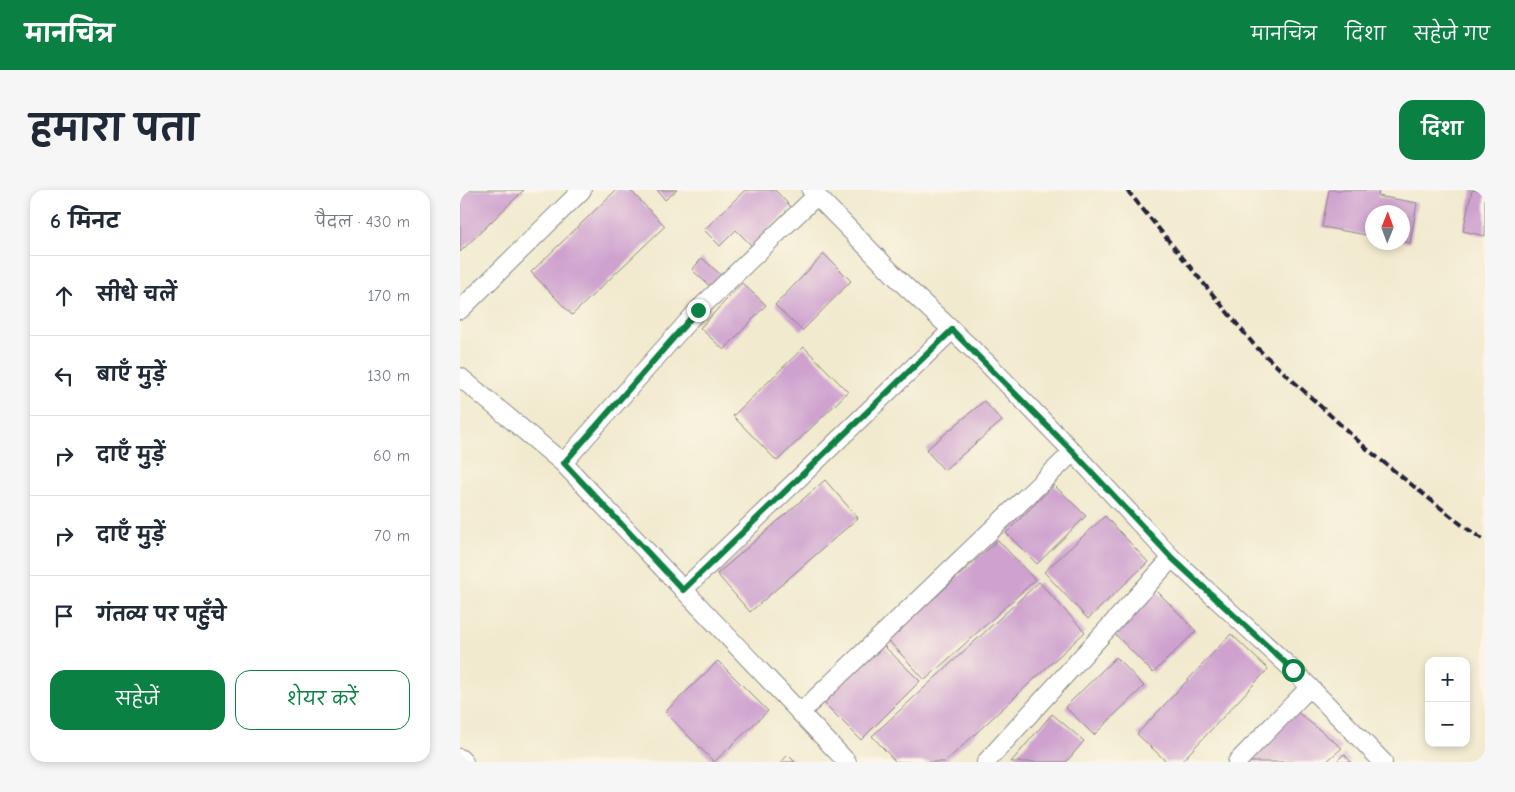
<!DOCTYPE html>
<html lang="hi">
<meta charset="utf-8">
<style>
:root{--surface:#fff;--page:#f6f6f7;--text:#1f2937;--muted:#747a83;--line:#e0e1e3;--accent:#0b8043}
body{margin:0;font-family:"Comic Neue","Playpen Sans Deva",sans-serif;background:var(--page);color:var(--text)}
.controls{position:absolute;right:15px;bottom:15px;display:grid;overflow:hidden;border-radius:10px;box-shadow:0 2px 8px #0003}
.controls button{width:45px;height:45px;display:grid;place-items:center;padding:0;border:0;border-bottom:1px solid var(--line);background:var(--surface);color:var(--text);font:25px sans-serif}
.compass{position:absolute;left:905px;top:15px;width:45px;height:45px;border-radius:50%;background:var(--surface);box-shadow:0 2px 8px #0003;rotate:1deg}
.stop{position:absolute;width:15px;height:15px;margin:-11px;border:4px solid #0b8043;border-radius:50%;background:#fff}
.stop.end{background:#0b8043;border-color:#fff;box-shadow:0 1px 5px #0008}
.list{margin:0;padding:0;list-style:none}
h2{display:flex;justify-content:space-between;align-items:center;height:65px;margin:0;padding:0 20px;font-size:21px}
h2 small{font-size:16px;font-weight:400;color:var(--muted)}
.list li{display:grid;grid-template-columns:32px 1fr auto;gap:15px;align-items:center;box-sizing:border-box;height:80px;padding:0 20px;border-top:1px solid var(--line)}
.list b{display:block;font-size:19px;white-space:nowrap}
.list em{font-size:16px;font-style:normal;color:var(--muted)}
.actions{display:flex;gap:10px;padding:15px 20px}
.actions a{flex:1;padding:11px 0;border:1px solid var(--accent);border-radius:15px;text-align:center;font-size:18px;color:var(--accent)}
.actions .main{background:var(--accent);color:#fff}
.icon{flex:none;width:28px;height:28px;fill:none;stroke:currentColor;stroke-width:2;stroke-linecap:round;stroke-linejoin:round}
.map{position:relative;flex:none;width:1025px;height:572px;overflow:hidden;border-radius:15px}
header{display:flex;align-items:center;gap:30px;box-sizing:border-box;height:70px;padding:0 25px;background:var(--accent);color:#fff}
header strong{font-size:24px}
nav{display:flex;gap:28px;margin-inline-start:auto;font-size:18px}
.intro{display:flex;align-items:center;justify-content:space-between;box-sizing:border-box;height:120px;padding:0 30px}
h1{margin:0;font-size:35px}
.button{padding:12px 22px;border-radius:15px;background:var(--accent);color:#fff;font-size:18px;font-weight:700}
main{display:flex;gap:30px;padding:0 30px}
aside{flex:1;background:var(--surface);border-radius:15px;box-shadow:0 2px 8px #0003}
.map>svg:first-child{display:block}
</style>
<header>
<strong>मानचित्र</strong>
<nav><a>मानचित्र</a><a>दिशा</a><a>सहेजे गए</a></nav>
</header>
<div class="intro"><h1>हमारा पता</h1><a class="button">दिशा</a></div>
<main>
<aside>
<h2>6 मिनट<small>पैदल · 430 m</small></h2>
<ul class="list">
<li><svg class="icon" aria-label="ahead" viewBox="0 0 24 24"><path d="M12 20V5M6 11l6-6 6 6"/></svg><div><b>सीधे चलें</b></div><em>170 m</em></li>
<li><svg class="icon" aria-label="left" viewBox="0 0 24 24"><path d="M17 20v-9H6M10 6l-5 5 5 5"/></svg><div><b>बाएँ मुड़ें</b></div><em>130 m</em></li>
<li><svg class="icon" aria-label="right" viewBox="0 0 24 24"><path d="M7 20v-9h11M14 6l5 5-5 5"/></svg><div><b>दाएँ मुड़ें</b></div><em>60 m</em></li>
<li><svg class="icon" aria-label="right" viewBox="0 0 24 24"><path d="M7 20v-9h11M14 6l5 5-5 5"/></svg><div><b>दाएँ मुड़ें</b></div><em>70 m</em></li>
<li><svg class="icon" aria-label="arrive" viewBox="0 0 24 24"><path d="M6 21V4h12l-3 4 3 4H6"/></svg><div><b>गंतव्य पर पहुँचे</b></div></li>
</ul>
<div class="actions"><a class="main">सहेजें</a><a>शेयर करें</a></div>
</aside>
<div class="map">
<svg width="1025" height="572" viewBox="0 0 1025 572">
<rect width="100%" height="100%" fill="#fcf5e5"/>
<filter id="ink" filterUnits="userSpaceOnUse"><feTurbulence type="fractalNoise" baseFrequency=".02" numOctaves="2"/><feDisplacementMap in="SourceGraphic" scale="10" xChannelSelector="R" yChannelSelector="G"/><feConvolveMatrix kernelMatrix="1 2 1 2 8 2 1 2 1" color-interpolation-filters="sRGB"/></filter>
<filter id="wash" filterUnits="userSpaceOnUse"><feTurbulence type="fractalNoise" baseFrequency=".0096" numOctaves="4" result="noise"/><feDisplacementMap in="SourceGraphic" scale="20" xChannelSelector="R" yChannelSelector="G"/><feGaussianBlur stdDeviation="1.12" result="paint"/><feColorMatrix in="noise" values="0 0 0 0 0 0 0 0 0 0 0 0 0 0 0 0 0 1.4 0 .05"/><feComposite in="paint" operator="in"/></filter>
<g filter="url(#wash)">
<rect width="100%" height="100%" fill="#f1eacf"/>
<g id="blocks">
<path fill="#cea1cf" d="M 0,0 L 64,0 L 0,62 Z
M 156,0 L 170,0 L 205,36 L 112,125 L 71,82 Z
M 197,0 L 217,0 L 205,10 Z
M 285,0 L 315,0 L 331,17 L 292,56 L 276,40 L 260,56 L 244,40 Z
M 869,0 L 919,0 L 918,6 L 957,13 L 950,53 L 942,51 L 942,22 L 912,22 L 912,46 L 862,37 Z
M 1012,0 L 1025,0 L 1025,46 L 1003,41 Z
M 364,64 L 391,91 L 342,141 L 315,115 Z
M 242,68 L 263,87 L 253,99 L 232,80 Z
M 282,93 L 306,115 L 264,160 L 240,138 Z
M 344,157 L 388,202 L 317,271 L 273,226 Z
M 524,211 L 542,231 L 484,280 L 466,260 Z
M 365,290 L 398,328 L 290,422 L 257,384 Z
M 594,295 L 626,326 L 577,374 L 546,343 Z
M 645,326 L 688,372 L 628,429 L 584,382 Z
M 538,350 L 575,390 L 465,490 L 428,450 Z
M 579,392 L 625,442 L 485,572 L 436,572 L 412,546 Z
M 696,400 L 736,441 L 693,483 L 653,442 Z
M 771,444 L 808,479 L 721,572 L 707,572 L 677,544 Z
M 421,453 L 460,491 L 401,550 L 362,511 Z
M 656,467 L 684,496 L 634,545 L 605,517 Z
M 258,471 L 308,521 L 254,572 L 205,522 Z
M 836,521 L 882,558 L 866,572 L 786,572 Z
M 592,524 L 624,551 L 606,572 L 551,572 Z
M 884,564 L 891,572 L 876,572 Z
M 328,565 L 335,572 L 321,572 Z"/>
</g>
</g>
<g filter="url(#ink)">
<use href="#blocks" fill-opacity="0" stroke="#8a8685" stroke-width="1"/>
<g fill="none" stroke-linecap="round" stroke-linejoin="round">
<defs>
<path id="minor" d="M 351,0 L 444,95 L 526,172 L 613,262 L 712,368 L 833,480 L 923,572
M 0,120 L 122,0
M 0,187 L 103,273 L 387,572
M 103,273 L 238,120 L 356,6
M 223,400 L 492,140
M 340,523 L 613,262
M 0,568 L 4,572
M 526,572 L 712,368
M 777,572 L 850,497"/>
</defs>
<use href="#minor" stroke="#8a8685" stroke-width="20"/>
<use href="#minor" stroke="#fff" stroke-width="18"/>
<path stroke="#22223b" stroke-width="4" stroke-dasharray="8 4" stroke-linecap="butt" d="M 667,0 L 795,156 L 907,259 L 1002,335 L 1025,351"/>
</g>
</g>
<g fill="none" stroke-linecap="round" stroke-linejoin="round" filter="url(#ink)">
<path stroke="#0b8043" stroke-width="6" d="M 238,120 L 104,273 L 223,400 L 492,140 L 613,262 L 712,368 L 833,480"/>
</g>
</svg>
<div class="controls">
<button>+</button>
<button>−</button>
</div>
<svg class="compass" viewBox="-18 -18 36 36"><path d="M0-13l5 13h-10z" fill="#e53935"/><path d="M0 13l5-13h-10z" fill="#747a83"/></svg>
<div class="stop" style="left:833px;top:480px"></div>
<div class="stop end" style="left:238px;top:120px"></div>
</div>
</main>
